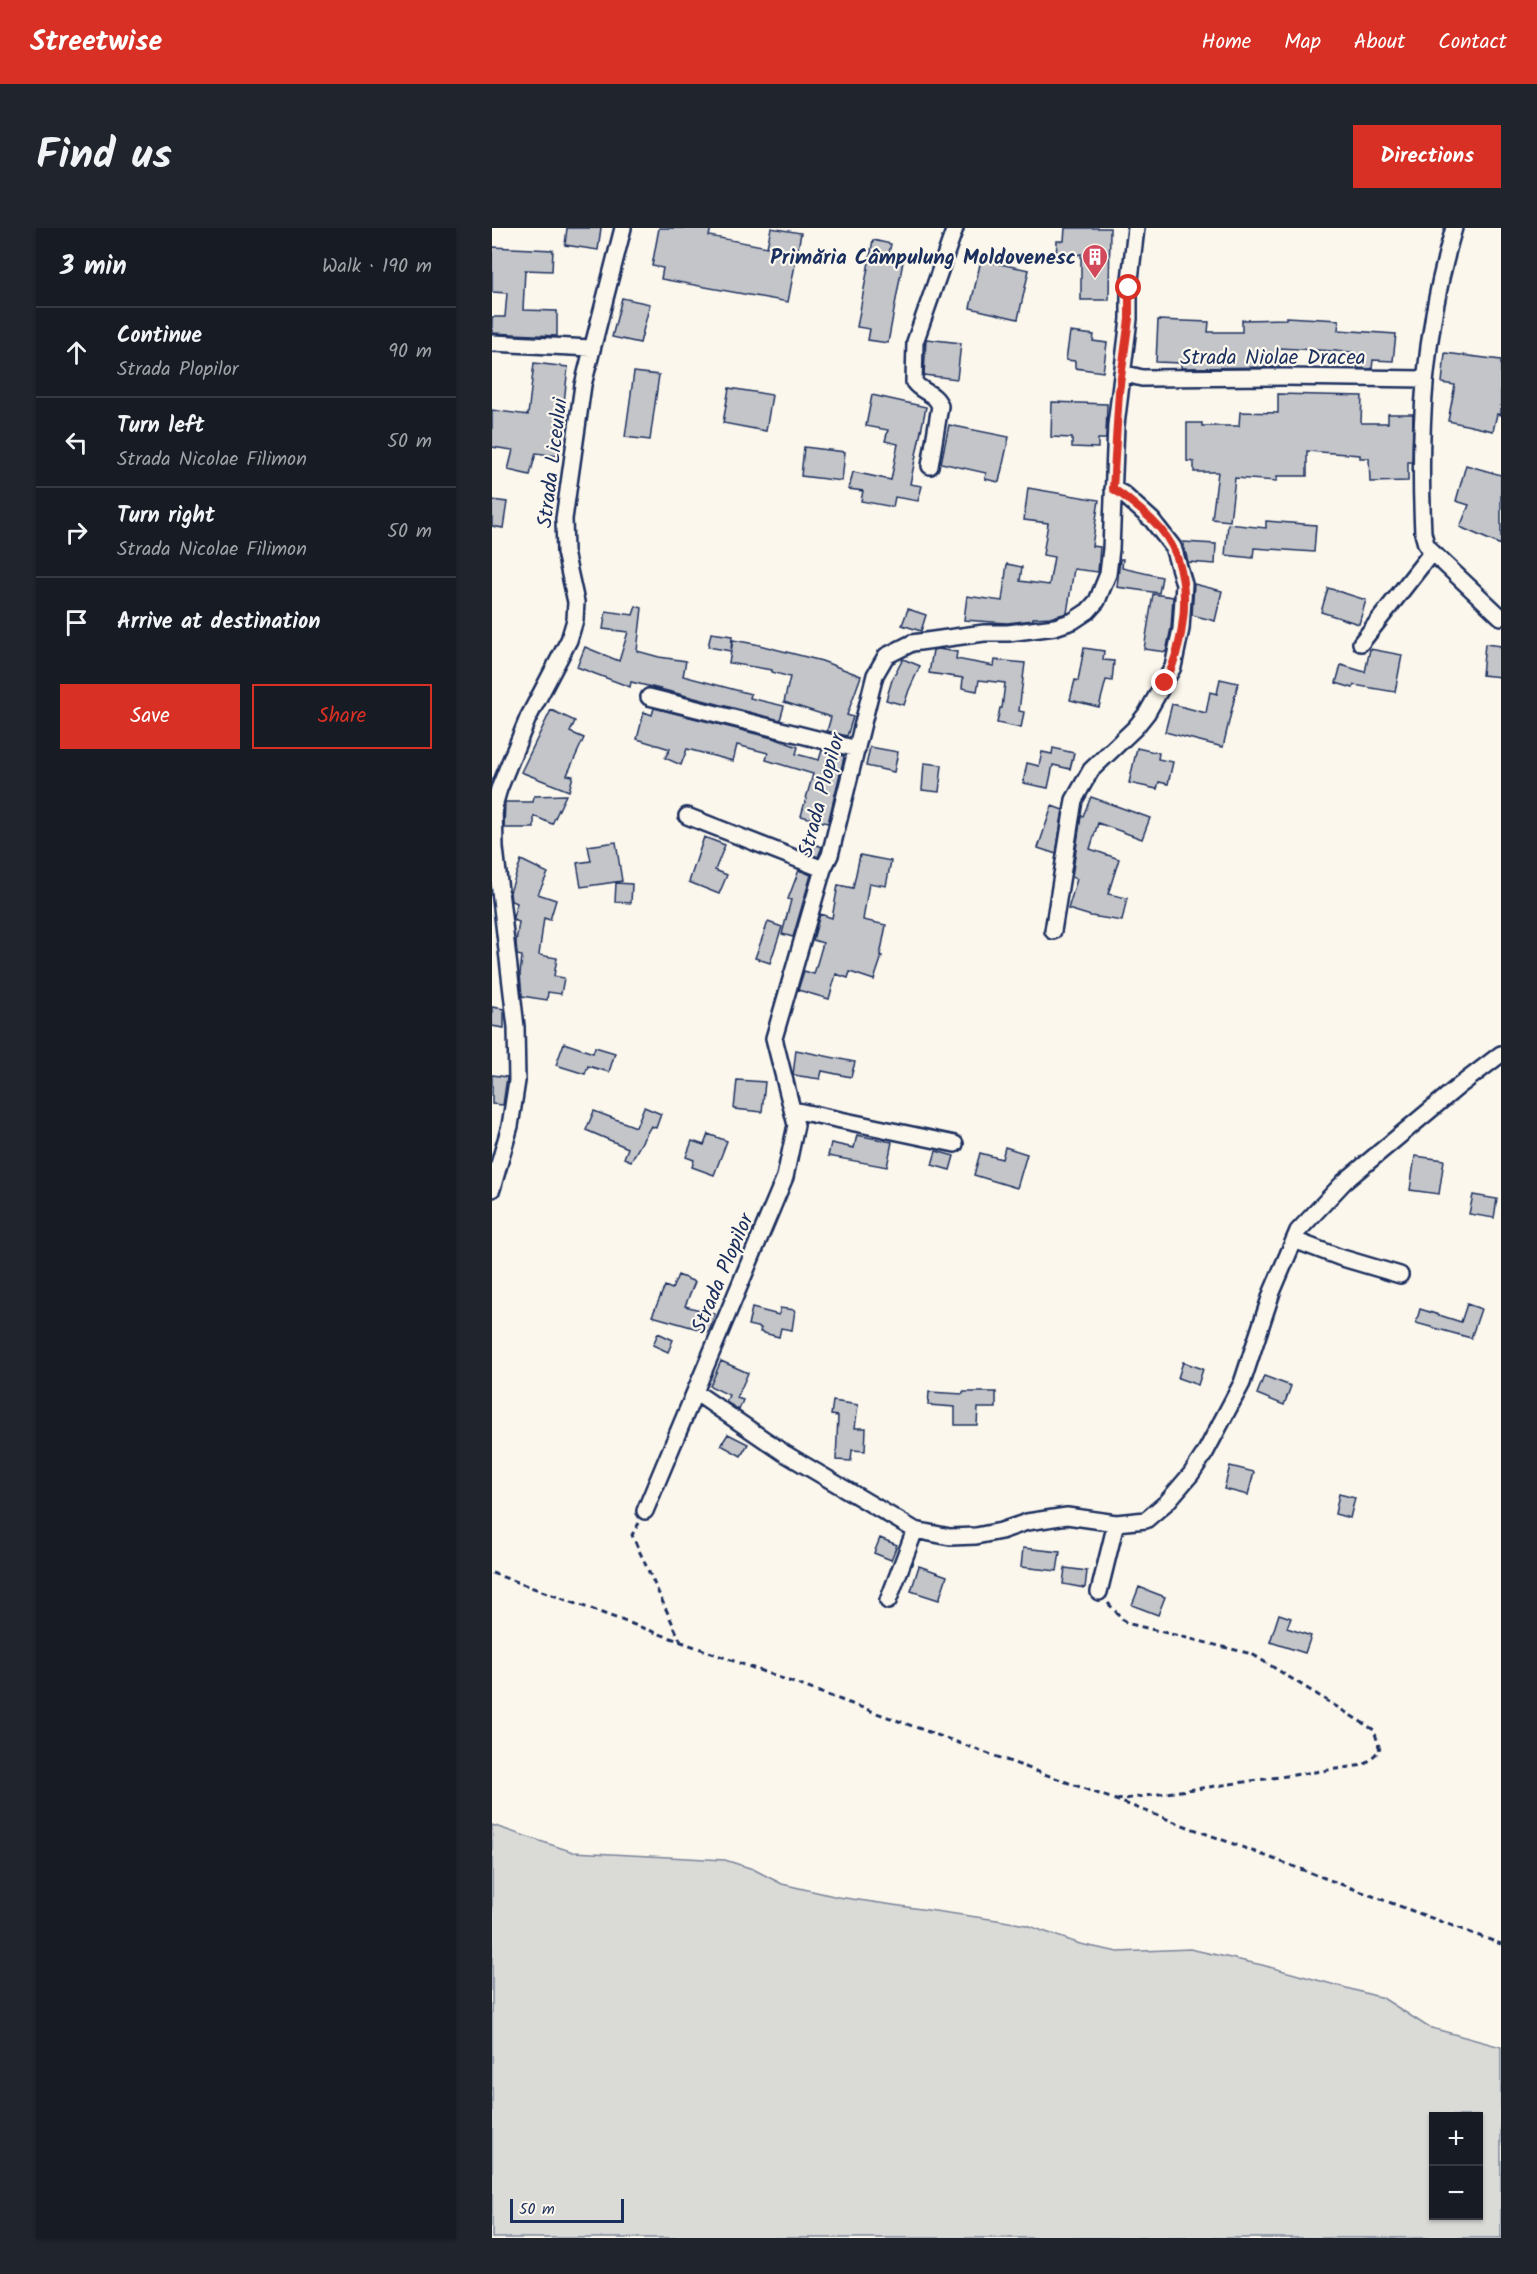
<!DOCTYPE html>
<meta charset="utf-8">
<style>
:root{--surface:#171b24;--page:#20242c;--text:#f1f3f6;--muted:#9ea1a6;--line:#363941;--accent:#d93025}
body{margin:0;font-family:Kalam,sans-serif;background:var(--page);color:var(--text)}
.controls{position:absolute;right:18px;bottom:18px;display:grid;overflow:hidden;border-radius:0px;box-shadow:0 2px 4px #0004}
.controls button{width:54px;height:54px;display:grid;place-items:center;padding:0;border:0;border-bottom:2px solid var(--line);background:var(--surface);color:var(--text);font:30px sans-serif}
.scale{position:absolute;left:18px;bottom:15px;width:114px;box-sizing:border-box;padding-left:6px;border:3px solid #1b2f5e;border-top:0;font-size:16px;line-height:21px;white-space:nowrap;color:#1b2f5e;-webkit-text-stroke:4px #fbf7ec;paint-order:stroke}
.stop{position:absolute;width:18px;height:18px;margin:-14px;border:4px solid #d93025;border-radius:50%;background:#fff}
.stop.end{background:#d93025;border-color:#fff;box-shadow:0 2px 6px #0008}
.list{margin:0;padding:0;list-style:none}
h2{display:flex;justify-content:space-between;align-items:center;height:78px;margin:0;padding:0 24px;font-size:26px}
h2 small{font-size:20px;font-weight:400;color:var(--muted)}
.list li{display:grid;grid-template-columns:39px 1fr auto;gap:18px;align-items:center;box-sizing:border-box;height:90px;padding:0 24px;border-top:2px solid var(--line)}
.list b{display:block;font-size:22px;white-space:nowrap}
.list p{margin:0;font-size:20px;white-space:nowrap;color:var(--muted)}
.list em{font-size:20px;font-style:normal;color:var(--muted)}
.actions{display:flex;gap:12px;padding:18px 24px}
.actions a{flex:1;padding:14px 0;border:2px solid var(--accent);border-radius:0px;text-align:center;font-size:21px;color:var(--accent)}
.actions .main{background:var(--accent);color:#fff}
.icon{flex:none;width:33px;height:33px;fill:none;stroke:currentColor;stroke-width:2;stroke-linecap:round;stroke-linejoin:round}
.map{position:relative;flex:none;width:1009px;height:2010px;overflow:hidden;border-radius:0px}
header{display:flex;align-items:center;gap:36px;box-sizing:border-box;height:84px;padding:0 30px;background:var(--accent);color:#fff}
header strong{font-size:28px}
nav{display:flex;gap:33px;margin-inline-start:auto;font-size:21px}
.intro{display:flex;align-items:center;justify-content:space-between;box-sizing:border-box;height:144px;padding:0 36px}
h1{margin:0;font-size:42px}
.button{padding:15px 27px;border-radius:0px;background:var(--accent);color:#fff;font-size:21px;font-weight:700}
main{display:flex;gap:36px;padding:0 36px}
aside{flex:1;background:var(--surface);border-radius:0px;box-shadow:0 2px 4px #0004}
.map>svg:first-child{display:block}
</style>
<header>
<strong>Streetwise</strong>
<nav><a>Home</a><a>Map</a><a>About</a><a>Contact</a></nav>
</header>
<div class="intro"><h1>Find us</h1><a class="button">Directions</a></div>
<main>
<aside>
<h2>3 min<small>Walk · 190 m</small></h2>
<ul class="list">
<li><svg class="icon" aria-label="ahead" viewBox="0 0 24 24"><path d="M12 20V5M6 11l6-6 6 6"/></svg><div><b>Continue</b><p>Strada Plopilor</p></div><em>90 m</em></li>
<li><svg class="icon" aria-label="left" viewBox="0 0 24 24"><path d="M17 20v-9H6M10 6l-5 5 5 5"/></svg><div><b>Turn left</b><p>Strada Nicolae Filimon</p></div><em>50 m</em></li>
<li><svg class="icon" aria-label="right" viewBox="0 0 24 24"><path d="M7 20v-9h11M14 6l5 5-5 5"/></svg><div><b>Turn right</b><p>Strada Nicolae Filimon</p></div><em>50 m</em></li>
<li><svg class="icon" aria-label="arrive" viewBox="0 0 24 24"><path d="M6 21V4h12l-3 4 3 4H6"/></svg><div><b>Arrive at destination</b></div></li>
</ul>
<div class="actions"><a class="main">Save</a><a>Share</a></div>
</aside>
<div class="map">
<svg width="1009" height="2010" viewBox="0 0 1009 2010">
<rect width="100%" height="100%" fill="#fbf7ec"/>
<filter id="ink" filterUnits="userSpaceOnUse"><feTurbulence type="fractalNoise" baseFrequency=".0167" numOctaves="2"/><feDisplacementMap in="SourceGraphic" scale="12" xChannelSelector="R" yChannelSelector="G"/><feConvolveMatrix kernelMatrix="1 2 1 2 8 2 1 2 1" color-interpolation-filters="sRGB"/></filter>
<g filter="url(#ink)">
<path fill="#dadad7" stroke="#7a849a" stroke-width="1.5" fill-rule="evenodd" d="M 0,1597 L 81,1624 L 233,1632 L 261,1641 L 290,1656 L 346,1669 L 505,1692 L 534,1697 L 588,1716 L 626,1724 L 698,1721 L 770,1737 L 891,1770 L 936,1799 L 1009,1819 L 1009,2010 L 0,2010 ZM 942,1888 L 987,1888 L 987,1988 L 942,1988 Z"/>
<path fill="#c3c5c9" stroke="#1b2f5e" stroke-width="1.5" d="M 75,0 L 109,0 L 106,22 L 73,17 Z
M 167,0 L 219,0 L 217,8 L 275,19 L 279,0 L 309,5 L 296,74 L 169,51 L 171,40 L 160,38 Z
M 573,0 L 618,0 L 617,72 L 589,72 L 589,26 L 564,32 L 565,13 L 572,13 Z
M 381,12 L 399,16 L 397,25 L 412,28 L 396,115 L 376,112 L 378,101 L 365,99 Z
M 0,19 L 61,22 L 60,43 L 33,42 L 31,82 L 65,83 L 65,108 L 0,105 L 0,89 L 13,89 L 15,65 L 0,64 Z
M 489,32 L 537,42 L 526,91 L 478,80 Z
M 130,70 L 158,76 L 148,115 L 120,109 Z
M 794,89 L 847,92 L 846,102 L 904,106 L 901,133 L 881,132 L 880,141 L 865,140 L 866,136 L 860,136 L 861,124 L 787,120 L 787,139 L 689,140 L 689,135 L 664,134 L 666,92 L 717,94 L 716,104 L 750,104 L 750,92 L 794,91 Z
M 578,104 L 602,107 L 601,113 L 615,115 L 611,144 L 583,140 L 583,133 L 574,132 Z
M 434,111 L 469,115 L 465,151 L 432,147 Z
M 953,125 L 1009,132 L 1009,187 L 1005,186 L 1001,203 L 956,193 L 963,157 L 950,155 Z
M 42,135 L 76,139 L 66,228 L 44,225 L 38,247 L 16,242 L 21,222 L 0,219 L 0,182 L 36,187 Z
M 142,144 L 167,147 L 158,212 L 133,209 Z
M 237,160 L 280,167 L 274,203 L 231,195 Z
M 786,166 L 870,168 L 869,195 L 896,195 L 896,186 L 921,186 L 920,234 L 916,234 L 916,253 L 878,254 L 877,230 L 868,230 L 868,227 L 815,223 L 815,248 L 785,248 L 785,253 L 743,250 L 738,293 L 720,291 L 726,244 L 702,244 L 702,234 L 695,233 L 695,195 L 710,195 L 710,198 L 747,198 L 748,184 L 786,185 Z
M 380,167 L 434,179 L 418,256 L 430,258 L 426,273 L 403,269 L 401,279 L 369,273 L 371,263 L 357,261 L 361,244 L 399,252 L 406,216 L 393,213 L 396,202 L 374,198 Z
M 560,174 L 615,176 L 614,211 L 606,211 L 606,220 L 580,219 L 580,210 L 559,209 Z
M 457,197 L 517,209 L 507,254 L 493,251 L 494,245 L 449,235 Z
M 312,219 L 353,224 L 350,253 L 309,248 Z
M 974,237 L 1009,247 L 1009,317 L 968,299 L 977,277 L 964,273 Z
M 536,260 L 607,272 L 600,318 L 608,319 L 606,344 L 582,341 L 575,385 L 561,389 L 541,390 L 541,392 L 515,395 L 472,392 L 475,368 L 510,373 L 515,336 L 530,339 L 528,353 L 557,357 L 562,329 L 551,327 L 556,295 L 532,292 Z
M 0,272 L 15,274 L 11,300 L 0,298 Z
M 774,293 L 824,297 L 822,324 L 762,320 L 761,330 L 733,327 L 736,296 L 774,300 Z
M 691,314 L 724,316 L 723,336 L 696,334 Z
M 628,331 L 631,331 L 630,340 L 670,349 L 667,365 L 625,359 Z
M 702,356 L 730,363 L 723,393 L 700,387 Z
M 836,360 L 874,372 L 867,396 L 829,384 Z
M 661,366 L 681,369 L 679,400 L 674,424 L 652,421 Z
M 144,378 L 150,380 L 145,423 L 167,429 L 194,433 L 191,448 L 259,466 L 258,470 L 292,478 L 288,492 L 168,461 L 139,454 L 138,459 L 85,439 L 93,419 L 127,433 L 136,404 L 111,401 L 114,383 L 141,387 Z
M 416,381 L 434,387 L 429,403 L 410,397 Z
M 219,405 L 240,408 L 239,423 L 216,419 Z
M 241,412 L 263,416 L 330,433 L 369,448 L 355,487 L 361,489 L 355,508 L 335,503 L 339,489 L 292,474 L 298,449 L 280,444 L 280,442 L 237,435 Z
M 993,416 L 1009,418 L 1009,449 L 990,447 Z
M 592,420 L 612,423 L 611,432 L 622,433 L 620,453 L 614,452 L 607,479 L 578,472 L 583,452 L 586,453 Z
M 446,421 L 465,424 L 464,431 L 502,438 L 503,432 L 533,435 L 527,483 L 532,484 L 529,500 L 505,495 L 508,480 L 510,480 L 513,455 L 487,452 L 485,463 L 470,460 L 471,450 L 437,445 L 441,422 Z
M 878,421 L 910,427 L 903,464 L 862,457 L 861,460 L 844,455 L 849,437 L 873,444 Z
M 411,431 L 428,438 L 417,462 L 412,477 L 394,472 L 400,452 Z
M 728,451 L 746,455 L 731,519 L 673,504 L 680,476 L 714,485 L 718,464 L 725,466 Z
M 162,480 L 284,511 L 306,519 L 304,526 L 327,532 L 330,522 L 349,527 L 352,529 L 336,595 L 309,588 L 321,546 L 274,532 L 276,525 L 245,517 L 241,533 L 195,521 L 189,537 L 173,530 L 178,521 L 145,511 L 152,484 L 160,487 Z
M 59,482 L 83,493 L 78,504 L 92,510 L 75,547 L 81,548 L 77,563 L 29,544 Z
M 378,519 L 406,524 L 402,544 L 374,538 Z
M 561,520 L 582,525 L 578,541 L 561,537 L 556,560 L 531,555 L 535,535 L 547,538 L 550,524 L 560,526 Z
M 645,520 L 667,525 L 666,531 L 681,534 L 676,556 L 667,554 L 665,561 L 637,555 Z
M 432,535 L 450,537 L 447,564 L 430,562 Z
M 74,567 L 60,596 L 42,588 L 42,600 L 12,600 L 13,574 L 41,574 L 42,568 Z
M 599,569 L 658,590 L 650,611 L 606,595 L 598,621 L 627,631 L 616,666 L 635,670 L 630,693 L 599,688 L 576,681 L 585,651 L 580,649 L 589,588 L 591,588 Z
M 560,578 L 571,582 L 564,626 L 546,620 Z
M 212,609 L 233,617 L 223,642 L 235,647 L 227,666 L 197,654 Z
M 312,612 L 330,619 L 326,629 L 309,622 Z
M 124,614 L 130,653 L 89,659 L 85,635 L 99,633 L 96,618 Z
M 368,627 L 399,633 L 394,658 L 377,655 L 371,692 L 394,697 L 388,728 L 390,728 L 382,752 L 358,744 L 356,750 L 344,746 L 337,771 L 306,762 L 312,743 L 322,746 L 331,715 L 321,712 L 328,686 L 340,690 L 346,657 L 361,660 Z
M 29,632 L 56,645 L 46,666 L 64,672 L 58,692 L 52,690 L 47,727 L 65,730 L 62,748 L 72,750 L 69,766 L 56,764 L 55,772 L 30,768 L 28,746 L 30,728 L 25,727 L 24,714 L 27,694 L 21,692 L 21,689 L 25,675 L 19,673 L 18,664 Z
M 307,642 L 319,647 L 301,709 L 290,706 L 299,672 L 296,671 Z
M 124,655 L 140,656 L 139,675 L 123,674 Z
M 276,694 L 290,699 L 278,735 L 263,730 Z
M 0,779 L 12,781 L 12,800 L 0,798 Z
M 72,815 L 101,825 L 103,819 L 123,825 L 117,844 L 96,838 L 93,846 L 64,837 Z
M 304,822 L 363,834 L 359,849 L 330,843 L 328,851 L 301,847 Z
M 0,847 L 15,849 L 11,877 L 0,876 Z
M 245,852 L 273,854 L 270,884 L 242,881 Z
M 152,879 L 169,886 L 164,900 L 159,898 L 139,933 L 132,930 L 136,920 L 94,902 L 102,883 L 144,899 Z
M 216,906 L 235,913 L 222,947 L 200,939 L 202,932 L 194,929 L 200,913 L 212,917 Z
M 365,907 L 400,914 L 395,939 L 336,928 L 339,915 L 362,920 Z
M 513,919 L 535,926 L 525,960 L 482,947 L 488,925 L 510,931 Z
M 444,923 L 462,928 L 458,942 L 440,937 Z
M 923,928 L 952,932 L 947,966 L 918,962 Z
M 981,967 L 1005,971 L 1002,990 L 977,986 Z
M 186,1047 L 203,1054 L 193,1078 L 223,1086 L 217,1104 L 160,1088 L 173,1058 L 180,1061 Z
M 975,1076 L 989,1081 L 979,1110 L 924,1095 L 928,1081 L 969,1094 Z
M 260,1080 L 287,1087 L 288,1080 L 303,1082 L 300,1102 L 289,1100 L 287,1109 L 268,1104 L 269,1100 L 256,1097 Z
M 166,1105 L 181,1112 L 176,1124 L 161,1117 Z
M 229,1133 L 256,1145 L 245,1170 L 251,1172 L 247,1182 L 234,1174 L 237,1167 L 218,1158 Z
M 691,1134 L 711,1141 L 706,1157 L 686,1150 Z
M 772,1148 L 799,1158 L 792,1177 L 765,1166 Z
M 437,1164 L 471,1166 L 471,1164 L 504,1164 L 504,1180 L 486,1180 L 485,1197 L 463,1197 L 463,1179 L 436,1177 Z
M 341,1173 L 366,1177 L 363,1200 L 374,1200 L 373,1223 L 360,1222 L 359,1233 L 344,1232 L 346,1188 L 339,1187 Z
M 236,1206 L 256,1216 L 249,1228 L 229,1217 Z
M 738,1238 L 762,1244 L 756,1267 L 732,1261 Z
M 847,1266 L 863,1270 L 858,1290 L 843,1286 Z
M 388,1310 L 405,1317 L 399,1332 L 382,1325 Z
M 531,1320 L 568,1324 L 565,1343 L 529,1339 Z
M 427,1338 L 455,1348 L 447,1372 L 419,1363 Z
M 573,1340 L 595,1343 L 593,1360 L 571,1356 Z
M 647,1359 L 673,1369 L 666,1387 L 640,1377 Z
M 787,1386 L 799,1390 L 795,1400 L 819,1408 L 813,1425 L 778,1414 Z"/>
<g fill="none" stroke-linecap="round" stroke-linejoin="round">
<defs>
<path id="minor" d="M 962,0 C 932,101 926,200 931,305 L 934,316 L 940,324 L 1009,389
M 0,115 L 99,120
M 630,145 L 650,150 L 791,149 L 932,151
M 438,238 L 448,178 C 443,164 430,165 422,154 L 423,114 L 463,0
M 869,415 L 940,324
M 157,469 L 365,521
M 195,588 L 331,641
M 561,703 L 582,572 L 599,542 L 643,500 L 655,485 L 681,439 L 689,401 L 692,356 L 681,319 L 660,292 L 631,266 L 621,261
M 301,882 L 463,916
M 0,961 L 18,898 L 25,853 L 24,799 L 3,620 L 2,578 L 7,561 L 36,490 L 77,412 L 83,392 L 84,374 L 73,324 L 72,291 L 91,157 L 131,0
M 802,1012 L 847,1029 L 908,1047
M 203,1164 L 292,1225 L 423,1302 L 458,1309 L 484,1308 L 509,1303 L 535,1294 L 575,1288 L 624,1295
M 153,1283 L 293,949 L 304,897 L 282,810 L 331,641 L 338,627 L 383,447 L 394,428 L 420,415 L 492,405 L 516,405 L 563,399 L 581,393 L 596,383 L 605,373 L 616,346 L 619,321 L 624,197 L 637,91 L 637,60 L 644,0
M 607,1364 L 624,1295 L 654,1292 L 675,1274 L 699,1246 L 713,1225 L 750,1155 L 780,1064 L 806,1003 L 852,954 L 967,858 L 1009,826
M 396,1373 L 423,1302"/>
</defs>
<use href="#minor" stroke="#1b2f5e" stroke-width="20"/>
<path stroke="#1b2f5e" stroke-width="3" stroke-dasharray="6 4.5" stroke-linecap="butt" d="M 147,1295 L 140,1307 L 189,1414
M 0,1345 L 632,1575 L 1009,1716
M 616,1375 L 634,1395 L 760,1426 L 882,1502 L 888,1522 L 872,1537 L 625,1572"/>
<use href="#minor" stroke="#fbf7ec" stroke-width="15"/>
</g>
</g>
<g fill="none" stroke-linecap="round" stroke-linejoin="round" filter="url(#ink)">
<path stroke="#d93025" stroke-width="8" d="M 637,60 L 637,91 L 627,164 L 621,261 C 632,267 640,275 650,283 C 662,293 673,304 680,318 C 701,358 692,416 673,455"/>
</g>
<defs>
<symbol id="building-pin" viewBox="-11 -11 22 30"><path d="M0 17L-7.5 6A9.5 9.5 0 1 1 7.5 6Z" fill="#d1495b" stroke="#fbf7ec"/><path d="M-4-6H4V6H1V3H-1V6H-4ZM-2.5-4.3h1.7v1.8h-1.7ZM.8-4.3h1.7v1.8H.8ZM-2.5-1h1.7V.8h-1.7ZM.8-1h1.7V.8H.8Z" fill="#fff"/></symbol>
</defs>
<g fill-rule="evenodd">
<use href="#building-pin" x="588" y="14" width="30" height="40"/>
</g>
<g text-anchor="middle" stroke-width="4.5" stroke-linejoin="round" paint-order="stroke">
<g font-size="21" font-weight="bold" fill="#1b2f5e" stroke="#fbf7ec" text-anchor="end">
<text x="584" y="36">Primăria Câmpulung Moldovenesc</text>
</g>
<g font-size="21" fill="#1b2f5e" stroke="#fbf7ec">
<text x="781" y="136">Strada Niolae Dracea</text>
<text transform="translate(60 235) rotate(-83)" y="7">Strada Liceului</text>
<text transform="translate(329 567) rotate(-75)" y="7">Strada Plopilor</text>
<text transform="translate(230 1045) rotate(-67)" y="7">Strada Plopilor</text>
</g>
</g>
</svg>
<div class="controls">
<button>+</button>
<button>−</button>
</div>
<div class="scale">50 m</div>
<div class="stop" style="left:637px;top:60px"></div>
<div class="stop end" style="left:673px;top:455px"></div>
</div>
</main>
